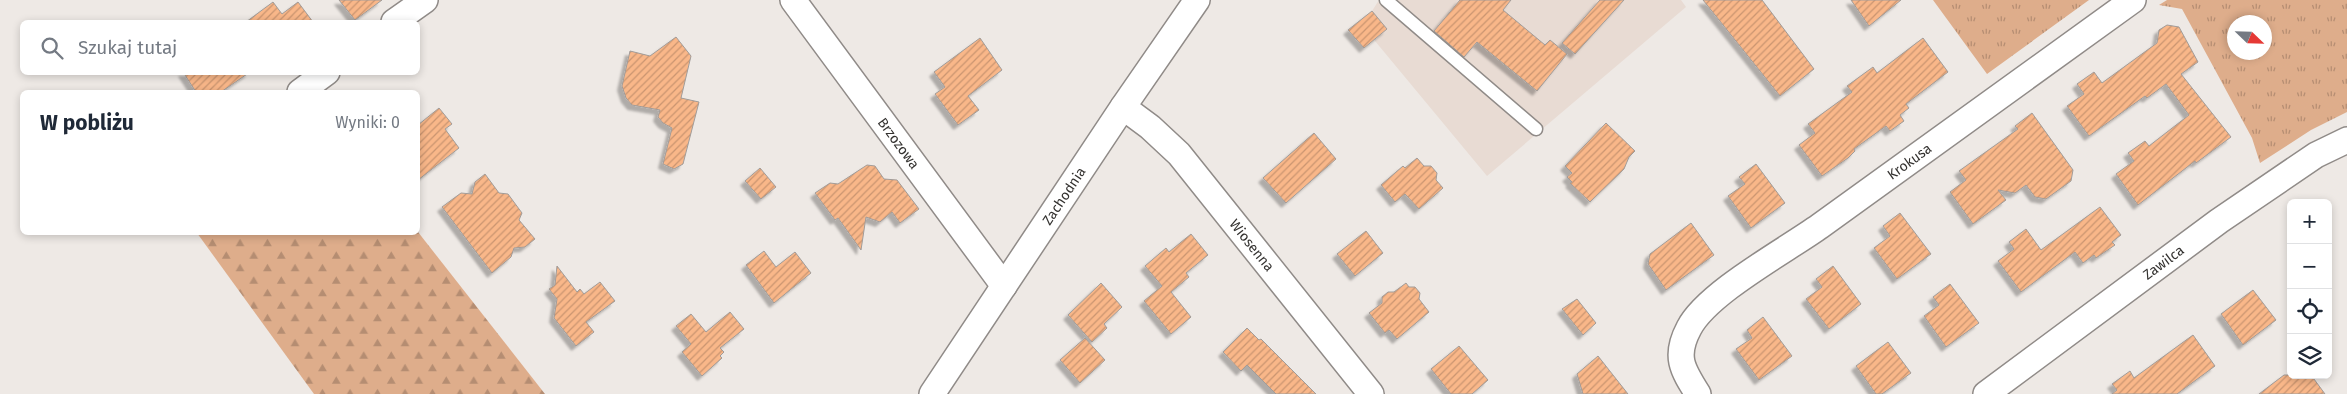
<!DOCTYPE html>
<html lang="pl">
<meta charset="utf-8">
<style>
:root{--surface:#fff;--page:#f6f6f7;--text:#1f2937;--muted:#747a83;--line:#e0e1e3}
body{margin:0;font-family:"Fira Sans",sans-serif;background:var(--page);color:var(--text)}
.controls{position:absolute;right:15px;bottom:15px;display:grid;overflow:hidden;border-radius:8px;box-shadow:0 2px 8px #0003}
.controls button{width:45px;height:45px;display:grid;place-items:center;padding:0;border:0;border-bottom:1px solid var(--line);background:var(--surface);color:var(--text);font:25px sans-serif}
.compass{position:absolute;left:2227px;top:15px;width:45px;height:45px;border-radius:50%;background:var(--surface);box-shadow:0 2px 8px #0003;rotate:113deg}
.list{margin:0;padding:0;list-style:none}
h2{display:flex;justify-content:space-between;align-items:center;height:65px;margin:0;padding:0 20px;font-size:21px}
h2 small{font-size:16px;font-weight:400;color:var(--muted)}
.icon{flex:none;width:28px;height:28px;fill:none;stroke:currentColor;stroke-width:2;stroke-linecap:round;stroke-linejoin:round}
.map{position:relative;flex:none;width:2347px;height:394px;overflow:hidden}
.search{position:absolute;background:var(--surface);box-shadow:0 2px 8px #0003;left:20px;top:20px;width:400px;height:55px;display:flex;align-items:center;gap:12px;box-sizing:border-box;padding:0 18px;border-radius:8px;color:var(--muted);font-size:19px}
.panel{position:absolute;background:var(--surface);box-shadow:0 2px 8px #0003;left:20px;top:90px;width:400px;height:145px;border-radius:8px}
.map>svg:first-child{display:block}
</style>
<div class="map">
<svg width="2347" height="394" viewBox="0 0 2347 394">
<defs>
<pattern id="grass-tufts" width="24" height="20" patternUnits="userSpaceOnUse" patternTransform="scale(1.25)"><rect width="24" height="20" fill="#dead8b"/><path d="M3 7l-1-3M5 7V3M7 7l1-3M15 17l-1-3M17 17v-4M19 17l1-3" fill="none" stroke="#b58d72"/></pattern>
<pattern id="forest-firs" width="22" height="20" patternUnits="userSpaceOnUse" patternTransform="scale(1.25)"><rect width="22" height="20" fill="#dead8b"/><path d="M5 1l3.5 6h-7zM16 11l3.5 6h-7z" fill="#b58d72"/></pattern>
<pattern id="building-hatch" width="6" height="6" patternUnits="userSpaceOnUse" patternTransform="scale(1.25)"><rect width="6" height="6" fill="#f9b789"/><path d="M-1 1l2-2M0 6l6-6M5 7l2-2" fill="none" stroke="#ca9570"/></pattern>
<filter id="shadow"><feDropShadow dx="-4.5" dy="4.5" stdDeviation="1" flood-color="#0004"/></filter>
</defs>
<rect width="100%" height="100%" fill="#eee9e5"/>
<path fill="#e8dbd3" d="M 1379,0 L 1681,0 L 1686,7 L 1487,176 L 1375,41 L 1375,39 L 1359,22 L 1372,11 Z"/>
<path fill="url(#grass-tufts)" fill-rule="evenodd" d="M 1933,0 L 2089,0 L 1987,74 Z
M 2167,0 L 2347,0 L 2347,112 L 2311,130 L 2260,163 L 2252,138 L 2182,9 L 2159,5 ZM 2234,22 L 2264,22 L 2264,52 L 2234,52 Z"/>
<path fill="url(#forest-firs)" d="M 418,232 L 545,394 L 314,394 L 197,233 Z"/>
<path fill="url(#building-hatch)" stroke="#a19c99" filter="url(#shadow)" d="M 339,0 L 382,0 L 355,20 Z
M 1460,0 L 1511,0 L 1503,10 L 1545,45 L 1550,40 L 1567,54 L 1537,91 L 1477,42 L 1464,57 L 1434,31 Z
M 1600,0 L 1624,0 L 1575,54 L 1562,43 Z
M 1703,0 L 1762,0 L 1814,69 L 1780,96 Z
M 1851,0 L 1901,0 L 1869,26 Z
M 273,2 L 282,14 L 298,2 L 313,22 L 246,22 Z
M 1372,11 L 1387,29 L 1364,48 L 1348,30 Z
M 2167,25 L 2179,27 L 2198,62 L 2181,74 L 2231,137 L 2196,163 L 2195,161 L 2138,205 L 2116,174 L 2134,161 L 2128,153 L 2145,141 L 2149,146 L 2189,115 L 2166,84 L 2147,98 L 2145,96 L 2089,136 L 2067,106 L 2084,94 L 2077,84 L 2094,72 L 2102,83 L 2157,43 L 2159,30 Z
M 676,37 L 691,56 L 681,98 L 699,102 L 683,164 L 674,169 L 663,164 L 672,128 L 663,123 L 658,117 L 660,110 L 632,105 L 626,98 L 622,86 L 630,51 L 650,56 Z
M 980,38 L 1002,70 L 968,96 L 979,110 L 958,125 L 935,94 L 945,87 L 934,72 Z
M 1923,38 L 1948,72 L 1906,104 L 1909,108 L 1900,115 L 1904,121 L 1890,131 L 1886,126 L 1854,149 L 1855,151 L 1848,158 L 1822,176 L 1799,145 L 1815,133 L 1808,124 L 1852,92 L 1847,86 L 1873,67 L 1877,73 Z
M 183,72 L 250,72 L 221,92 L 196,92 Z
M 439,108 L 452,124 L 445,129 L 459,148 L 418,180 L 418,125 Z
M 2032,113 L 2073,170 L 2071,181 L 2046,199 L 2035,197 L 2026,185 L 2015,193 L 1998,190 L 2006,200 L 1973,224 L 1950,192 L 1966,180 L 1959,171 L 2018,129 L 2015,126 Z
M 1606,123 L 1635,151 L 1629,157 L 1624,169 L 1590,202 L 1570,183 L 1572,182 L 1567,177 L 1572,173 L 1565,166 Z
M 1314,133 L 1336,159 L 1286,203 L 1263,178 Z
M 1417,158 L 1424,166 L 1431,166 L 1437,173 L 1436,180 L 1443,188 L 1419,209 L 1405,194 L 1395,202 L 1381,185 L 1403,166 L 1405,168 Z
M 1756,164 L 1785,203 L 1751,228 L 1728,196 L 1745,184 L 1739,177 Z
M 867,165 L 875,166 L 884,179 L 897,180 L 919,209 L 900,223 L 892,212 L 880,222 L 866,217 L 861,250 L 838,218 L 835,220 L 815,193 L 830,183 L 838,184 Z
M 760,168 L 776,187 L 761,199 L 745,181 Z
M 485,174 L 499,193 L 508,194 L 522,213 L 519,220 L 535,239 L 525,247 L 514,248 L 511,257 L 492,273 L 442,207 L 461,193 L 472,194 L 475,182 Z
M 2100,207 L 2121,235 L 2112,242 L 2115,245 L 2096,258 L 2094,255 L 2083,263 L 2075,252 L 2021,292 L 1998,261 L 2014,249 L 2009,242 L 2026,229 L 2041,250 Z
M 1900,213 L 1931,254 L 1897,279 L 1874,248 L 1890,236 L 1883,226 Z
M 1691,223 L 1714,255 L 1666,290 L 1648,264 L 1650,254 Z
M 1366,231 L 1383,253 L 1355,276 L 1337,254 Z
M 1191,234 L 1208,255 L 1186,273 L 1189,277 L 1171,292 L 1191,317 L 1171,334 L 1144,301 L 1162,286 L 1145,266 L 1166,248 L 1169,252 Z
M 764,251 L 776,267 L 795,252 L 811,273 L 774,303 L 746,265 Z
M 557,266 L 577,292 L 580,289 L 584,294 L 600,282 L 615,301 L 586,322 L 594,332 L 576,346 L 554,318 L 557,299 L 549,289 L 555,285 Z
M 1833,266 L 1861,304 L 1829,329 L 1806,299 L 1822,287 L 1816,279 Z
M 1101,283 L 1122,307 L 1104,324 L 1107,328 L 1092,342 L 1068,315 Z
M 1406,283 L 1409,287 L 1415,287 L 1420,293 L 1419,299 L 1429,312 L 1397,339 L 1389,330 L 1385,333 L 1369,313 L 1382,303 L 1382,297 L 1388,292 L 1394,292 Z
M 1950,284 L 1979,323 L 1946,347 L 1924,316 L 1939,305 L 1933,297 Z
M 2253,290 L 2276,320 L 2243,345 L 2221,314 Z
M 1577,299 L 1596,323 L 1583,335 L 1562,309 Z
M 730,312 L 744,329 L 720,348 L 724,352 L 720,356 L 722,358 L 702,376 L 682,352 L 691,344 L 676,326 L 691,314 L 706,332 Z
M 1763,317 L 1792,356 L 1759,380 L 1736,349 L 1752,338 L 1747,330 Z
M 1247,328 L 1259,340 L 1261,339 L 1316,394 L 1276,394 L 1247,365 L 1241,371 L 1223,352 Z
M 2193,335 L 2215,366 L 2177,394 L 2112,394 L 2117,390 L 2112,384 L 2130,371 L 2134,378 Z
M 1085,338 L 1105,360 L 1080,383 L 1060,360 Z
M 1888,342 L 1911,373 L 1882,394 L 1876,394 L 1856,366 Z
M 1459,346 L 1488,380 L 1472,394 L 1451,394 L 1431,369 Z
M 1598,356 L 1628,394 L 1583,394 L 1577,374 Z
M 2284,375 L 2311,375 L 2325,394 L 2259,394 Z"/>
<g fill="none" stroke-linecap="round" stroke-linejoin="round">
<defs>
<path id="lane" d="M 1386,0 L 1536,129"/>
<g id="street">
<path id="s1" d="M 793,0 L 1004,286"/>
<path d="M 394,22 L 425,0"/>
<path d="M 300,92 L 327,72"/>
<path id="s2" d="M 1123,107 L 1150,127 L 1179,154 L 1371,394"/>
<path id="s3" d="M 932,394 L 1123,107 L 1197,0"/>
<path id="s4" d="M 1698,394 C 1682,369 1674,356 1689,328 C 1707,293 1785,251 1820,226 C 1924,151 2028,75 2133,0"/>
<path id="s5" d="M 1986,394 L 2219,221 L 2316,155 L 2347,140"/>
</g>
</defs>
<use href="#lane" stroke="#908b88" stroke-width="15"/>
<use href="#street" stroke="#908b88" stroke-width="28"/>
<use href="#lane" stroke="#fff" stroke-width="12"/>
<use href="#street" stroke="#fff" stroke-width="25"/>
</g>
<g text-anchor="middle" stroke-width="5" stroke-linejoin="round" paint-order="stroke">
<g font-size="14" fill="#343230" stroke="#fcf6f2">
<text dy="5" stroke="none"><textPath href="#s1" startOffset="178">Brzozowa</textPath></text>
<text dy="5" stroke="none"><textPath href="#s4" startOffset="349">Krokusa</textPath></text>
<text dy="5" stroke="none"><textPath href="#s3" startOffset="238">Zachodnia</textPath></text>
<text dy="5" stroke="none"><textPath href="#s2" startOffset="190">Wiosenna</textPath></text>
<text dy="5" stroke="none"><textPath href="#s5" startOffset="221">Zawilca</textPath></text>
</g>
</g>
</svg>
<div class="controls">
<button>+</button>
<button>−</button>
<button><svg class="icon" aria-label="locate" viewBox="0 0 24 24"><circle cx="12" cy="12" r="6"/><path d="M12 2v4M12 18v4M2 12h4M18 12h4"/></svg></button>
<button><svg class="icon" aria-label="layers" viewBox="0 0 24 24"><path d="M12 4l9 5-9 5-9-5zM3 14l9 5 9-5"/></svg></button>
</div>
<svg class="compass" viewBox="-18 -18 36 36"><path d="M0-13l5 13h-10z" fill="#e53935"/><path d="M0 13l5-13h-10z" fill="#747a83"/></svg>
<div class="search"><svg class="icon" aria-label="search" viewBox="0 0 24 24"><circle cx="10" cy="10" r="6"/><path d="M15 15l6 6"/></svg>Szukaj tutaj</div>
<section class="panel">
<h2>W pobliżu<small>Wyniki: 0</small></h2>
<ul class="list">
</ul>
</section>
</div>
